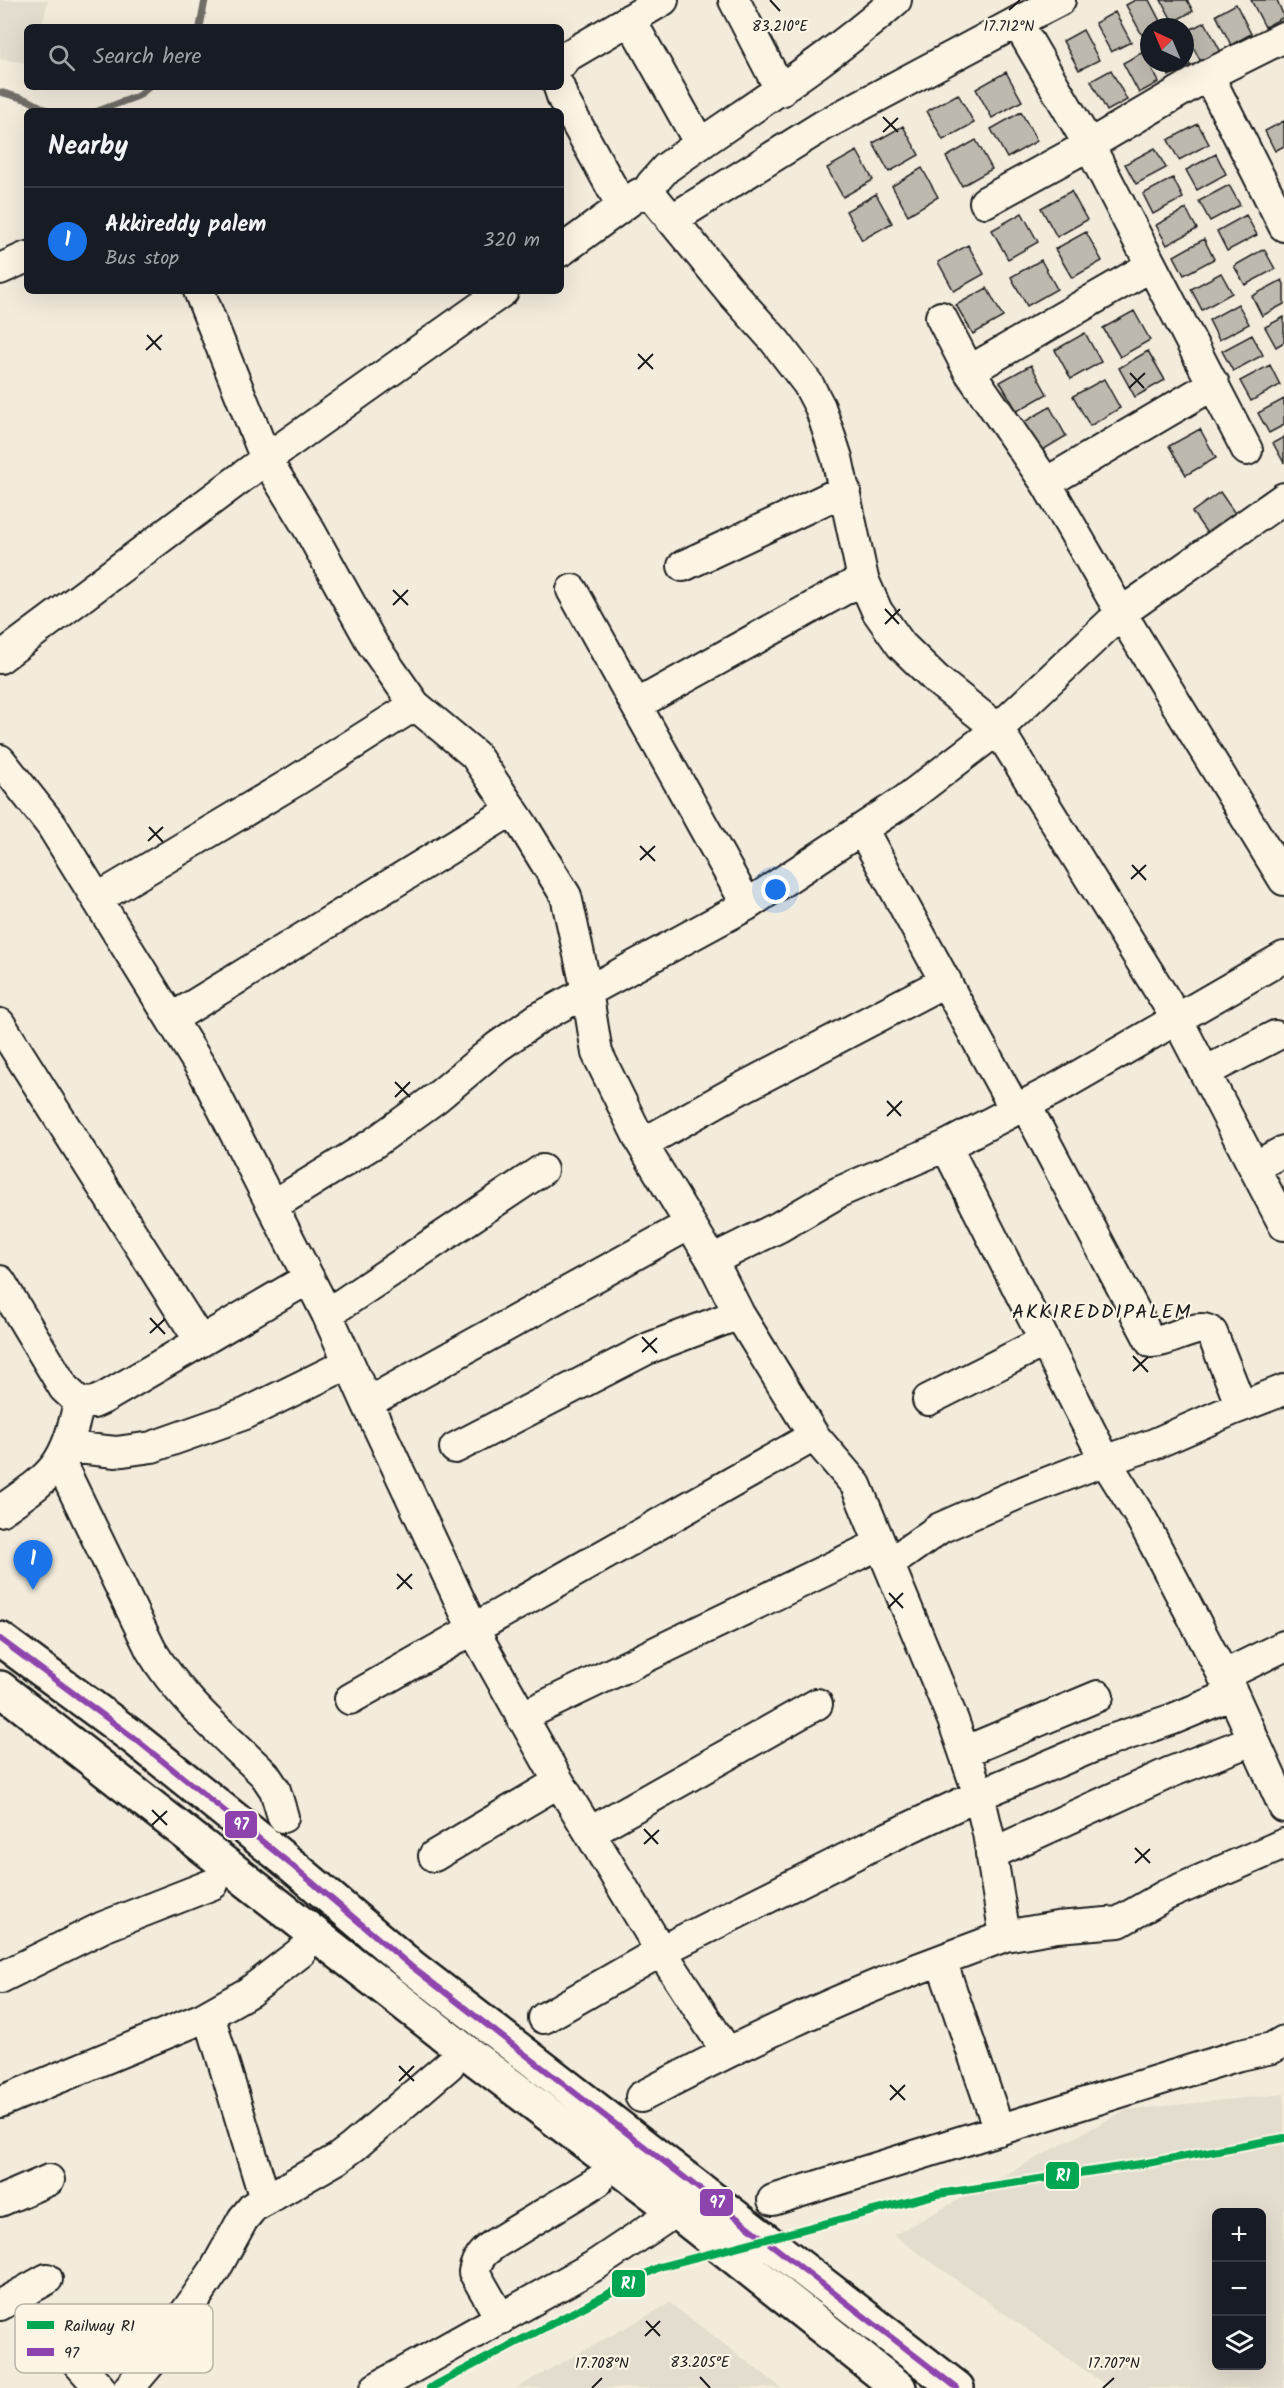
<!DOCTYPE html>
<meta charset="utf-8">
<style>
:root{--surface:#171b24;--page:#20242c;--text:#f1f3f6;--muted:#9ea1a6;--line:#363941;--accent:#1a73e8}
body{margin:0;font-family:Kalam,sans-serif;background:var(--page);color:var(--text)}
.controls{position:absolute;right:18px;bottom:18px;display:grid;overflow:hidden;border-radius:9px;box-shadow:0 6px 24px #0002}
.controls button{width:54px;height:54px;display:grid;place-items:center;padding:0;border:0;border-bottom:2px solid var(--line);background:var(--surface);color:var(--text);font:30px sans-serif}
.compass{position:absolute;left:1140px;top:18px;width:54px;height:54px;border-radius:50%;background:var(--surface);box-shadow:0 6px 24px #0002;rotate:316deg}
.you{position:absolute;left:776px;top:890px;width:21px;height:21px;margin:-15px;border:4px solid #fff;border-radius:50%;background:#1a73e8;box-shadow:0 0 0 9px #1a73e833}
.badge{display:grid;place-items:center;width:39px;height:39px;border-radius:50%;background:var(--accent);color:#fff;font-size:20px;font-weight:700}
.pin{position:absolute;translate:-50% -50px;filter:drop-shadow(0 2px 3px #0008)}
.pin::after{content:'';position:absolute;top:32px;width:21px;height:18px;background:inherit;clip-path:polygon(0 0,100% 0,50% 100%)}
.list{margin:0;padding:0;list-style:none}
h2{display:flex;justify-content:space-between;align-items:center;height:78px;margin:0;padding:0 24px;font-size:26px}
h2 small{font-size:20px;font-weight:400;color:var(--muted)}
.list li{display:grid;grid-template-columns:39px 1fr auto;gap:18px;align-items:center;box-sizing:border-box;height:108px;padding:0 24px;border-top:2px solid var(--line)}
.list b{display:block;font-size:22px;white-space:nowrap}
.list p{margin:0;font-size:20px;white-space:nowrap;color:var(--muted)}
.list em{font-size:20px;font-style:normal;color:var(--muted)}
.icon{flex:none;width:33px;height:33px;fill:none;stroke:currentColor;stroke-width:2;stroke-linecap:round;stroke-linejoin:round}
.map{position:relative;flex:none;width:1284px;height:2388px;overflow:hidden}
.search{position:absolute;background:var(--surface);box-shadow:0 6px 24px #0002;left:24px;top:24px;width:540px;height:66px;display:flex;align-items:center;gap:15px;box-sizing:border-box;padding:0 21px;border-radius:9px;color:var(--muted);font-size:22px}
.panel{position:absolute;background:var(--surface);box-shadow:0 6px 24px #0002;left:24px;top:108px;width:540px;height:186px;border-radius:9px}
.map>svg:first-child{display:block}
</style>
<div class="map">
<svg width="1284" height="2388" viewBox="0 0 1284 2388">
<rect width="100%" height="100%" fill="#f3ecdd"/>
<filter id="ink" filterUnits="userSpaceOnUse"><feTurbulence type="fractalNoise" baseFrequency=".0167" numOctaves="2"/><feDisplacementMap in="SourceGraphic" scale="12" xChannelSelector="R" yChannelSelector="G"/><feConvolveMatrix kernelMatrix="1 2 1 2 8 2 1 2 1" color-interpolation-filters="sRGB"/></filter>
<g filter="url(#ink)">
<path fill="#e3ddcf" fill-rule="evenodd" d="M 0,0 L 48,0 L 42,27 L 27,27 L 27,63 L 0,59 Z
M 1284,2094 L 1284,2388 L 1110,2388 L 893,2235 L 1126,2110 ZM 1216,2212 L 1262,2212 L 1262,2366 L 1216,2366 Z
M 670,2303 L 782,2388 L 516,2388 Z"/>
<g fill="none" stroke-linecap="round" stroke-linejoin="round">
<path stroke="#716e68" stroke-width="7" d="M 200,27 L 205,0
M 0,92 L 28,100 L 49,111
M 98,111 L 138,96 L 149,87"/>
</g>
<path fill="#beb9ae" stroke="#1c1c1c" stroke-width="1.5" d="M 1135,0 L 1149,0 L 1162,25 L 1149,27 L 1149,31 L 1142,35 L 1126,5 Z
M 1161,0 L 1187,0 L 1193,11 L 1173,22 Z
M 1251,0 L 1277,0 L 1284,17 L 1265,27 Z
M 1236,4 L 1251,34 L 1231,45 L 1216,15 Z
M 1115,12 L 1131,42 L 1111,52 L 1095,23 Z
M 1205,22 L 1221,52 L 1201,62 L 1185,32 Z
M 1083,30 L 1099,60 L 1079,70 L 1063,41 Z
M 1143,52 L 1159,82 L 1139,93 L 1123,63 Z
M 1185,56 L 1190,65 L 1169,76 L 1163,63 L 1185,63 Z
M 1111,70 L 1127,100 L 1107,111 L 1091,81 Z
M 1006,72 L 1022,101 L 992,118 L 976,89 Z
M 958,94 L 974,123 L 943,140 L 927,111 Z
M 1021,112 L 1037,141 L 1007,158 L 991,129 Z
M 1284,121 L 1284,146 L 1275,151 L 1265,131 Z
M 1198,124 L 1209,144 L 1179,160 L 1168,140 Z
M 903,126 L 919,155 L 889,172 L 873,143 Z
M 976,140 L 992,169 L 962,186 L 946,157 Z
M 1155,148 L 1166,168 L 1136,184 L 1125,164 Z
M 857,151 L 873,180 L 843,197 L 827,168 Z
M 1216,154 L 1226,174 L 1197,190 L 1186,170 Z
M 922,168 L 938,197 L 908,215 L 892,186 Z
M 1173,178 L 1183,198 L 1153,214 L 1143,194 Z
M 1229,185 L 1240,205 L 1210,221 L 1199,201 Z
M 1071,191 L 1087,220 L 1057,237 L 1041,208 Z
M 876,194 L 892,223 L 862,240 L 846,211 Z
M 1186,209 L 1197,229 L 1167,245 L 1156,225 Z
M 1022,213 L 1038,242 L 1008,259 L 992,230 Z
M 1246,215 L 1257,235 L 1227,251 L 1217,231 Z
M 1086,232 L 1102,261 L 1072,278 L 1055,249 Z
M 1204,239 L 1214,259 L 1184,275 L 1174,256 Z
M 968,245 L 984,274 L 954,291 L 938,262 Z
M 1264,249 L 1275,269 L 1245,285 L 1234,266 Z
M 1041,260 L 1057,289 L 1027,306 L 1011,277 Z
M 1221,273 L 1232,293 L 1202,310 L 1191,289 Z
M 1282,280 L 1284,284 L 1284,304 L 1262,316 L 1252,296 Z
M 987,288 L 1003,317 L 973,334 L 956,305 Z
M 1238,304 L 1249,324 L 1219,340 L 1209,320 Z
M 1134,311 L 1150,340 L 1120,357 L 1103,328 Z
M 1284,317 L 1284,342 L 1276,347 L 1265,327 Z
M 1085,333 L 1101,362 L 1071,379 L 1055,350 Z
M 1252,335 L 1263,355 L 1233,371 L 1222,351 Z
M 1148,351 L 1165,380 L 1135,397 L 1119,368 Z
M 1031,365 L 1047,394 L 1017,411 L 1000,382 Z
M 1270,365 L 1280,385 L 1251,401 L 1240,381 Z
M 1104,379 L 1120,408 L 1090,426 L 1073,396 Z
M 1284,399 L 1284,425 L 1269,433 L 1258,413 Z
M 1050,407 L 1066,436 L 1036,454 L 1019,425 Z
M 1200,429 L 1216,458 L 1186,475 L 1169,446 Z
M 1284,437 L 1284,463 L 1273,443 Z
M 1220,492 L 1239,519 L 1211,539 L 1192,512 Z"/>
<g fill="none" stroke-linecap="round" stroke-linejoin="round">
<defs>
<path id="minor" d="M 734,0 L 781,91
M 896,0 C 824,64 744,112 666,168 L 651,185 L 650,193 L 732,293 L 775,341 L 808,384 L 820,407 L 837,458 L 863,579 L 877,611 L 901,645 L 938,681 L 998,729 L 1177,1019 L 1284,1225
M 630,19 L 700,144
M 1017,22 L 1060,0
M 561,64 L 566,57 L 663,0
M 1208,75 L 1284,226
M 559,87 L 563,99 L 622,206
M 671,220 L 824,125 L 1017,22 L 1089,145 L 985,202
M 561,251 L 639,194
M 0,269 L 27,257
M 199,291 L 266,459 L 310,531 L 373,645 L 415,705 L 475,755 L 523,826 L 566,896 L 587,991 L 597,1053 L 642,1144 L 712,1260 L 739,1314 L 814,1436 L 856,1485 L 953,1720 L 979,1795 L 988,1833 L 1005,1936 L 1057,1927 L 1119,1922 L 1166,1895 L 1284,1844
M 941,317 L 969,371 L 1046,483 L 1121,613 L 1284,498
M 969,371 L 1151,266
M 1247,450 L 1089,145 L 1208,75 L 1284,37
M 1046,483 L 1214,384
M 683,566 L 845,490
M 572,590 L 747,905
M 0,658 L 266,459 L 503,291
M 636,705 L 863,579
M 0,760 L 52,826 L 205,1074 L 327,1314 L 367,1403 L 473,1629 L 559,1782 L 661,1951 L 727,2052
M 862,829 L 1015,1109
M 97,899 L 295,781 L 415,705
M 171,1019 L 512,810
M 0,1024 L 200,1341
M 1205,1072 L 1275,1036
M 1025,1104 L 1151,1342 C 1170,1343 1198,1320 1212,1333 L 1241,1406
M 642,1144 L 738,1090 L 946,981
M 946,1146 L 1106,1462 L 1141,1518 L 1233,1694 L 1284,1807
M 1254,1167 L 1284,1151
M 272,1206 L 374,1143 L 436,1098 L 497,1047 L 537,1019 L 747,905 L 904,801 L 998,729 L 1121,613 L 1284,880
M 712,1260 L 779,1227 L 839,1192 L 946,1146 L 1061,1086 L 1284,957
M 0,1281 L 64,1388 L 79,1402 L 93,1403 L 104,1398 L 309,1278
M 327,1314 L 542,1170
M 928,1400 L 1045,1341
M 367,1403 L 690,1224
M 67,1447 L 116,1452 L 152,1447 L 245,1414 L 349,1363
M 455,1448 L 649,1348 L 739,1314
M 60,1462 L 151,1650 C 181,1700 223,1734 265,1775 L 275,1790 L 283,1817
M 0,1511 C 53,1474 65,1468 79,1402
M 889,1564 L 940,1528 L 1015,1495 L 1090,1466 L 1154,1444 L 1232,1410 L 1284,1390
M 1223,1676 L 1284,1646
M 350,1699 L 814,1436
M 521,1717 L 880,1544
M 964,1752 L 1098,1696
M 590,1832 L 817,1704
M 991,1854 L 1171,1772 L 1253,1740
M 434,1856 L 559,1782
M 0,1978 L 103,1927 L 213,1884
M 209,2015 L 265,2199
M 544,2018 L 661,1951 L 883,1840 L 979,1795 L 1102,1743 L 1173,1719 L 1233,1694
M 641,2097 C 739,2045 837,1998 941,1960
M 0,2102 L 203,2018 L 249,1992 L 301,1952
M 999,2130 L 941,1960 L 1005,1936
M 773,2200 L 1236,2056 L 1272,2048 L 1284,2041
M 0,2201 L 49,2180
M 0,2305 L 47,2279
M 501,2319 L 474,2272 C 477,2257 484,2251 496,2243 L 598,2181
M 78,2363 L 100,2388
M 129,2388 L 150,2363 L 193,2302 L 216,2268 L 243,2219 L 253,2207 L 337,2159 L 353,2147 L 449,2065
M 376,2388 L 594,2266 L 676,2211"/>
<path id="major" d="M 0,1639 L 134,1738 L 294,1867 L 412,1967 L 957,2388
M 0,1688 L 461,2048 L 676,2211 L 899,2388"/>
</defs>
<use href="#minor" stroke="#1c1c1c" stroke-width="34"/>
<use href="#major" stroke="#1c1c1c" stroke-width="38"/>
<use href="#minor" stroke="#fcf5e5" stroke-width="30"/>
<use href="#major" stroke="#fcf5e5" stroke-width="33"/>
<defs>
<path id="bus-1" d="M 0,1639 L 134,1738 L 294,1867 L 412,1967 L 957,2388"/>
</defs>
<use href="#bus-1" stroke="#fcf5e5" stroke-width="10"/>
<use href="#bus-1" stroke="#8e44ad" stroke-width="6"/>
<defs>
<path id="rail-1" d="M 430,2388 L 659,2267 L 938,2194 L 1147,2163 L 1284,2138"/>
</defs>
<use href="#rail-1" stroke="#fcf5e5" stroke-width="12"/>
<use href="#rail-1" stroke="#00a651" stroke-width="8"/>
</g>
</g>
<path fill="none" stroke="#1c1c1c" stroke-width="2" d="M 770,0 L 780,11M 1009,10 L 1020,0M 883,117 L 898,132M 883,132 L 898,118M 147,335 L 161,350M 146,350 L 162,335M 638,354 L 653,369M 638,369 L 653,354M 1130,373 L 1144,388M 1129,388 L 1145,373M 393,590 L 408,605M 393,605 L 408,590M 885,609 L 899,624M 885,624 L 900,609M 149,827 L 163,842M 148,841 L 163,827M 640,846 L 655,861M 640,860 L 655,846M 1132,865 L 1146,880M 1131,879 L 1146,865M 395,1082 L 410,1097M 395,1097 L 410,1082M 887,1101 L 901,1116M 887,1116 L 902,1101M 150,1318 L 165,1334M 150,1333 L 165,1319M 642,1337 L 657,1353M 642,1352 L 657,1338M 1133,1356 L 1148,1372M 1133,1371 L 1148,1357M 397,1574 L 412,1589M 397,1589 L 412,1574M 889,1593 L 903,1608M 888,1608 L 903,1593M 152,1810 L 167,1825M 152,1825 L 167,1811M 644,1829 L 658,1844M 644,1844 L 659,1830M 1135,1848 L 1150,1863M 1135,1863 L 1150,1849M 399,2066 L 414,2081M 399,2081 L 414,2066M 890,2085 L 905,2100M 890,2100 L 905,2085M 646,2321 L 660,2336M 645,2336 L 660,2321M 700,2377 L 710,2388M 592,2388 L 602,2378M 1103,2388 L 1114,2378"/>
<g text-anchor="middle" stroke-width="4.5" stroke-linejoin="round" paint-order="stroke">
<g font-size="20" letter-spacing="1.5" fill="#1c1c1c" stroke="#fcf5e5">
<text x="1102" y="1318">AKKIREDDIPALEM</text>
</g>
</g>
<rect x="15" y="2304" width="198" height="69" rx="9" fill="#fcf5e5" stroke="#b9b4a9" stroke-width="1.5"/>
<rect x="27" y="2321" width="27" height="8" fill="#00a651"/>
<rect x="27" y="2348" width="27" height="8" fill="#8e44ad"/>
<g font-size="16" fill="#1c1c1c">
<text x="64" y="2331">Railway R1</text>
<text x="64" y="2358">97</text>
</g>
<g font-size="15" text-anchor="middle" fill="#1c1c1c" stroke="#fcf5e5" stroke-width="4.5" stroke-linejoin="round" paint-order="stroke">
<text x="1009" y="31">17.712°N</text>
<text x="780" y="31">83.210°E</text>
<text x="700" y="2367">83.205°E</text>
<text x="602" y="2368">17.708°N</text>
<text x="1114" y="2368">17.707°N</text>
</g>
<g stroke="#fcf5e5" stroke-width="2">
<rect x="224" y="1810" width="34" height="29" rx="6" fill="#8e44ad"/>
<rect x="1045" y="2161" width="35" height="29" rx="6" fill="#00a651"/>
<rect x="699" y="2188" width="35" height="29" rx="6" fill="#8e44ad"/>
<rect x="611" y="2269" width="35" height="29" rx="6" fill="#00a651"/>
</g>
<g font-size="16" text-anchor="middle" font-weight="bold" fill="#fff">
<text x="241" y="1830">97</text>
<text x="1063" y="2181">R1</text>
<text x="717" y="2208">97</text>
<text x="628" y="2289">R1</text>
</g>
</svg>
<div class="controls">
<button>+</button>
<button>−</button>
<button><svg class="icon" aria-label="layers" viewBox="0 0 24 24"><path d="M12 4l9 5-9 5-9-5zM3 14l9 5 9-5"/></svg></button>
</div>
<svg class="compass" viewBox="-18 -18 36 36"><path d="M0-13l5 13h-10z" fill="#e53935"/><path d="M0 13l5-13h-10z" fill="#9ea1a6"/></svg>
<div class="you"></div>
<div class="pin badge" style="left:33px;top:1590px">1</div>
<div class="search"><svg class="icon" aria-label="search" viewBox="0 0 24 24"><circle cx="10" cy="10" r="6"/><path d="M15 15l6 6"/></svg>Search here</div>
<section class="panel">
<h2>Nearby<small></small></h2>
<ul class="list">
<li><span class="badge">1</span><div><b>Akkireddy palem</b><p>Bus stop</p></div><em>320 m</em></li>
</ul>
</section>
</div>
